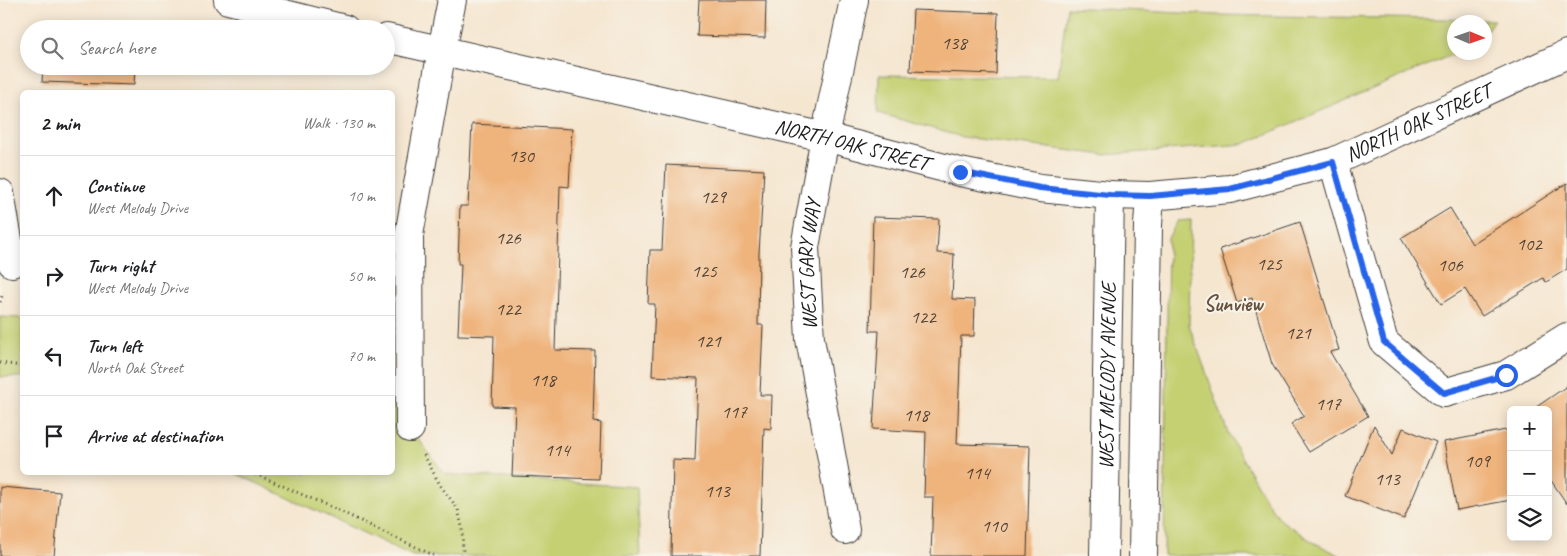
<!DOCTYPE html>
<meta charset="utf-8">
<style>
:root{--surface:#fff;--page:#f6f6f6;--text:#202124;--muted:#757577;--line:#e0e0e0}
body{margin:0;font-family:Caveat,sans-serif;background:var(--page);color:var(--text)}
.controls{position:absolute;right:15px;bottom:15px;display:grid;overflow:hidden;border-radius:8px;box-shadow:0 2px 12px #0003}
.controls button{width:45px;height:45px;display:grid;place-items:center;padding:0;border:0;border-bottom:1px solid var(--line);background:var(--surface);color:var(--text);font:25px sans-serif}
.compass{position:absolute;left:1447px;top:15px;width:45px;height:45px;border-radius:50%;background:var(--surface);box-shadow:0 2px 12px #0003;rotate:92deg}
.stop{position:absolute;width:15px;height:15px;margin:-11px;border:4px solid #2563eb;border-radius:50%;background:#fff}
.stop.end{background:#2563eb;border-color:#fff;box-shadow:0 1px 5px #0008}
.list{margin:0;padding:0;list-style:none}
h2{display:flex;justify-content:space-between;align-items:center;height:65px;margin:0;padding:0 20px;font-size:21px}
h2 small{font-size:16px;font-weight:400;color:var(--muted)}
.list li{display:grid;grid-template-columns:32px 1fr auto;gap:15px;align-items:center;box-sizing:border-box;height:80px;padding:0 20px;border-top:1px solid var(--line)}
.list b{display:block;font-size:19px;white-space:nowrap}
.list p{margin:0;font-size:16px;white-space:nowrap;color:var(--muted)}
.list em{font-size:16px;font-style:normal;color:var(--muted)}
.icon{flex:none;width:28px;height:28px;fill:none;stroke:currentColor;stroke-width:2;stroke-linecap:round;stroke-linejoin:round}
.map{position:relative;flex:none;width:1567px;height:556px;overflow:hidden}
.search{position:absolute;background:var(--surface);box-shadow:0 2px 12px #0003;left:20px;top:20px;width:375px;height:55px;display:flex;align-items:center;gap:12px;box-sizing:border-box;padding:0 18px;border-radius:28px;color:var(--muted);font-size:19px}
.panel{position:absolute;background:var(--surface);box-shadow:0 2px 12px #0003;left:20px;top:90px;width:375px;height:385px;border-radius:8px}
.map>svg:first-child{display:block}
</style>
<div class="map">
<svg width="1567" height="556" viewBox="0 0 1567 556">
<rect width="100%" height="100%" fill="#f7f3e8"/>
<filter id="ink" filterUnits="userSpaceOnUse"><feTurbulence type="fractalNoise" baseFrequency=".02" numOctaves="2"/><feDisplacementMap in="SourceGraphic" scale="10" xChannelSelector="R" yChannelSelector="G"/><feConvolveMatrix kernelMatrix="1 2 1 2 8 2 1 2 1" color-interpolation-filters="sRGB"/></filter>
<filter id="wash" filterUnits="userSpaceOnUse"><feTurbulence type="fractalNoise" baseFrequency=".0096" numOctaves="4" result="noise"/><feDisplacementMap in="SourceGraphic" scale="20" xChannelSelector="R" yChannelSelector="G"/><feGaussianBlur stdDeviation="1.12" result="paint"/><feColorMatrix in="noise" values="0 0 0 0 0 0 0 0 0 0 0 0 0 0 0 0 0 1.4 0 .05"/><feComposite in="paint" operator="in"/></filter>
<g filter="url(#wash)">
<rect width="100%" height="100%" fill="#f5e6d0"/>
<path fill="#c4d072" stroke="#707647" d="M 1067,7 L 1217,15 L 1494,20 L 1485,32 L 1484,22 L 1454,22 L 1454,52 L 1456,53 L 1244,144 L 1105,155 L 962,137 L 878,113 L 879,75 L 1058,77 Z
M 1191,220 L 1189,325 L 1228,433 L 1264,497 L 1279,519 L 1313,542 L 1341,556 L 1164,556 L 1168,238 L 1178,221 Z
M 0,317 L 22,318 L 22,377 L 0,377 Z
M 393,377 L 410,377 L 410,428 L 445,474 L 637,487 L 640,556 L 413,556 L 235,473 L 392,472 Z"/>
<g id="blocks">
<path fill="#efb37c" d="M 699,0 L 766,0 L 765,38 L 697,36 Z
M 913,10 L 998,13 L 996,74 L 910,71 Z
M 43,66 L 135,66 L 134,85 L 42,82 Z
M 472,124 L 572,129 L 569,187 L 560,186 L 555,350 L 595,351 L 593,422 L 601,423 L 599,479 L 512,476 L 515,407 L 492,406 L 494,336 L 458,335 L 461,264 L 458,264 L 460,206 L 468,206 Z
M 666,165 L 764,170 L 759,254 L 758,325 L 763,325 L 760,395 L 772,395 L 771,429 L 764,428 L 760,556 L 671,556 L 673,460 L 695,461 L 698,378 L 652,376 L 655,304 L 648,304 L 650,250 L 662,250 Z
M 1567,183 L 1567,269 L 1546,282 L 1543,278 L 1482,316 L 1465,289 L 1441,304 L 1401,238 L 1450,208 L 1472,244 Z
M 873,217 L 939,219 L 937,253 L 954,254 L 952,299 L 975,300 L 974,336 L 961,336 L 957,444 L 1030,446 L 1027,556 L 931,556 L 933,497 L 924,497 L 926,432 L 873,429 L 879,331 L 870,331 Z
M 1300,222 L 1339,350 L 1330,352 L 1368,416 L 1309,452 L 1291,424 L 1304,416 L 1272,364 L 1252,298 L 1237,303 L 1220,249 Z
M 1567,386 L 1567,504 L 1548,476 L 1548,410 L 1532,410 Z
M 1374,425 L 1392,455 L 1403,428 L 1436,442 L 1404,519 L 1345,496 Z
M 1511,429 L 1511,500 L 1457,510 L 1444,442 Z
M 0,487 L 60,492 L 54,556 L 0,556 Z"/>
</g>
</g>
<g filter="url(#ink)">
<use href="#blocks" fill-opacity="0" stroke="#3d3a37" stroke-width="1"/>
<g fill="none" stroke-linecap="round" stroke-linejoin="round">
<defs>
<g id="minor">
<path d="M 228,0 L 345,29"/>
<path id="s1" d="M 386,38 L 825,137 L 960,172 L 1040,188 L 1110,195 L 1150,196 L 1230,189 L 1333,162 L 1567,54"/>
<path d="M 1333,162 L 1384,342 L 1444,393 L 1506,375 L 1567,337"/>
<path d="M 0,193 L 12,263"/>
<path d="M 410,428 L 409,235 L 442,50 L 452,0"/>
<path id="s2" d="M 845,530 L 810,339 L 805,247 L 825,137 L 854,0"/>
<path id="s3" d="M 1104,556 L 1110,195"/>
<path d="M 1143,556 L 1148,225 L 1150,196"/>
</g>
</defs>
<use href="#minor" stroke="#3d3a37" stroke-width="30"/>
<path stroke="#3d3a37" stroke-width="3" stroke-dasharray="1 4" stroke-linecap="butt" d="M 0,302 L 3,293
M 0,363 L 22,366
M 424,455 L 440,485 L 458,509 L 462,527 L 463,552 L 461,556
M 251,472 L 333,508 L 435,556"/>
<use href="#minor" stroke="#fff" stroke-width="28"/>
</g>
</g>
<g fill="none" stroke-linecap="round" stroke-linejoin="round" filter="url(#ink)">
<path stroke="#2563eb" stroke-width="6" d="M 960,172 L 1040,188 L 1110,195 L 1150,196 L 1230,189 L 1333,162 L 1384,342 L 1444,393 L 1506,375"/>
</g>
<g text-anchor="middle" stroke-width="4" stroke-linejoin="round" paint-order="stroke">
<g font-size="19" fill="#514234">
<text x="954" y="49">138</text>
<text x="521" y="162">130</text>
<text x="713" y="203">129</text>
<text x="508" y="244">126</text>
<text x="1529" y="250">102</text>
<text x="1269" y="270">125</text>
<text x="1450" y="271">106</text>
<text x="704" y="277">125</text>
<text x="912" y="278">126</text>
<text x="508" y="315">122</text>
<text x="923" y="323">122</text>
<text x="1298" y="339">121</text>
<text x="708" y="347">121</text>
<text x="543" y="386">118</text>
<text x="1328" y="410">117</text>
<text x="734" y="418">117</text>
<text x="916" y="421">118</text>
<text x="557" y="456">114</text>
<text x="1477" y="467">109</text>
<text x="977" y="479">114</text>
<text x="1387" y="485">113</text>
<text x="717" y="497">113</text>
<text x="994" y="532">110</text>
</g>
<g font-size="21" fill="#1c1c1c" stroke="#f7f3e8">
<text dy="7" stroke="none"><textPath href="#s1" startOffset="1062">NORTH OAK STREET</textPath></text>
<text dy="7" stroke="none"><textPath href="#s1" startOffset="478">NORTH OAK STREET</textPath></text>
<text dy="7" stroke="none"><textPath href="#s2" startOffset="269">WEST GARY WAY</textPath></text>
<text dy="7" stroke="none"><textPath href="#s3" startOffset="180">WEST MELODY AVENUE</textPath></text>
</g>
<g font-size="22" font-weight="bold" fill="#66513e" stroke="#f7f3e8">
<text x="1233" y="311">Sunview</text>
</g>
</g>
</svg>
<div class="controls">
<button>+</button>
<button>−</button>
<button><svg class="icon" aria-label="layers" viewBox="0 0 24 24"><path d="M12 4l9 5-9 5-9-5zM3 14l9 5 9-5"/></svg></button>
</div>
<svg class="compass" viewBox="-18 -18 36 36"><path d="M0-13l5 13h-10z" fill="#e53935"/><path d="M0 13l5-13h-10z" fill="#757577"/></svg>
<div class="stop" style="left:1506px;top:375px"></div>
<div class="stop end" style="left:960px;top:172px"></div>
<div class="search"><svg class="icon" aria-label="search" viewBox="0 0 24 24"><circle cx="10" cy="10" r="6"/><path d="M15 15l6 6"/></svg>Search here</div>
<section class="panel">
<h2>2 min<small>Walk · 130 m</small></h2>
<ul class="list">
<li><svg class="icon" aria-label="ahead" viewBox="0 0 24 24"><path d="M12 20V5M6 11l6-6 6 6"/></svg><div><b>Continue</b><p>West Melody Drive</p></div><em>10 m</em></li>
<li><svg class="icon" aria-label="right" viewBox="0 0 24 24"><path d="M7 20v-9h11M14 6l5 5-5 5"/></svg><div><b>Turn right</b><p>West Melody Drive</p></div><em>50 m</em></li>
<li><svg class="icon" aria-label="left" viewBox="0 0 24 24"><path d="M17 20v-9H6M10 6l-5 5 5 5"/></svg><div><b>Turn left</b><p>North Oak Street</p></div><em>70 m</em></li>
<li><svg class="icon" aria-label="arrive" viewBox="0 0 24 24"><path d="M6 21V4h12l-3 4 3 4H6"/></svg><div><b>Arrive at destination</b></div></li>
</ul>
</section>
</div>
